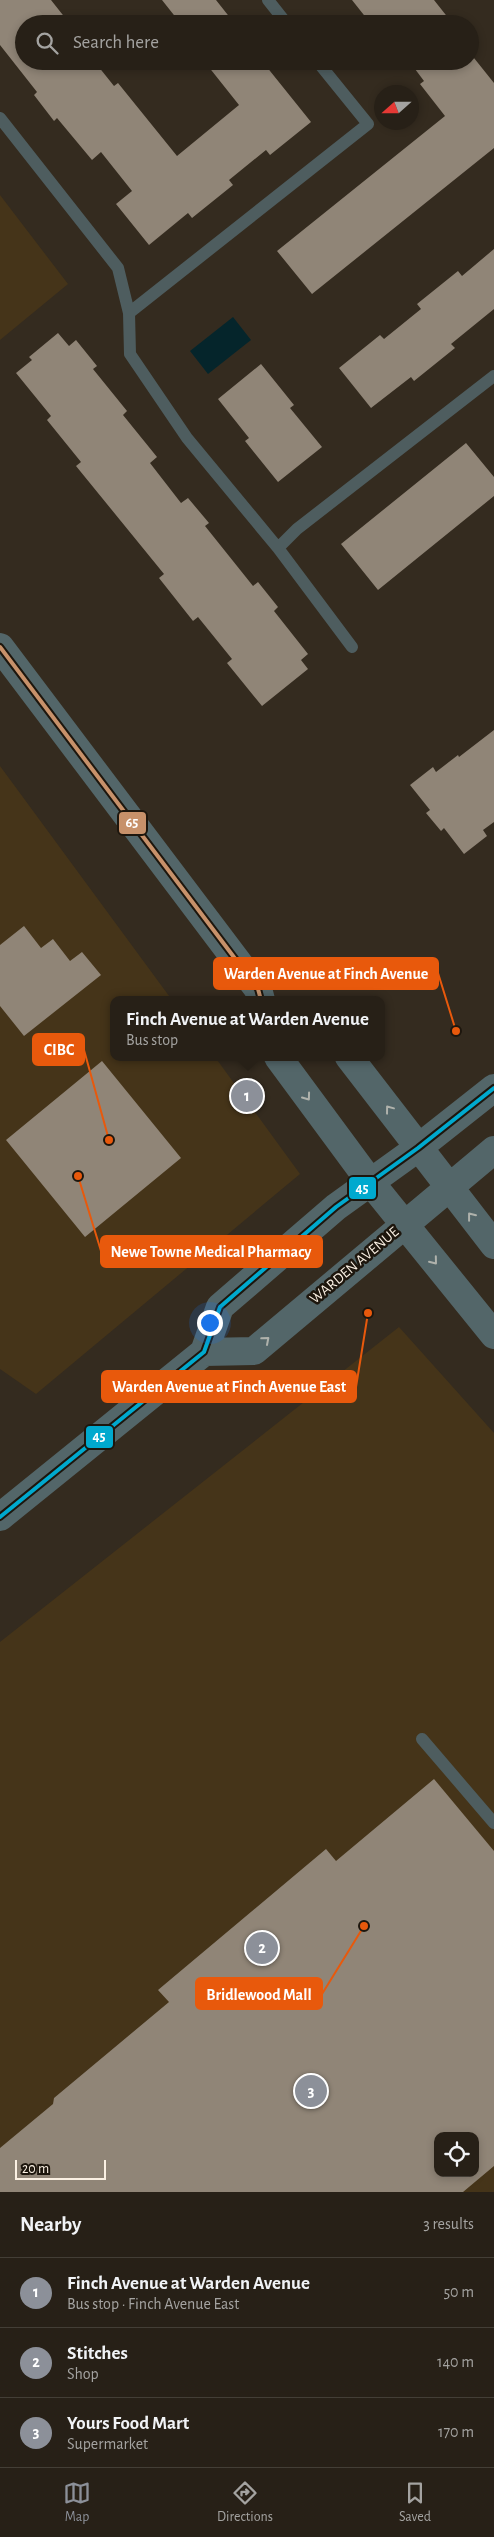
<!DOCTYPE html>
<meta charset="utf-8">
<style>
:root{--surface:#272017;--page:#2f2820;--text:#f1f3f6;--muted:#a4a3a1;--line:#433e36;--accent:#8c9099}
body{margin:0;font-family:"Alegreya Sans",sans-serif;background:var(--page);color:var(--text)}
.controls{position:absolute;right:15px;bottom:15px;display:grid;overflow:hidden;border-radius:10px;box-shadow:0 2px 8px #0003}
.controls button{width:45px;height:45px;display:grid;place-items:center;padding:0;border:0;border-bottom:1px solid var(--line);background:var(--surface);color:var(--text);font:25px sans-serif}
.compass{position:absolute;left:374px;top:85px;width:45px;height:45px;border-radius:50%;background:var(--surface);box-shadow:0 2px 8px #0003;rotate:249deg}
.scale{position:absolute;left:15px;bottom:12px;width:91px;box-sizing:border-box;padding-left:5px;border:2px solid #faf0e3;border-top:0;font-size:14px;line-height:18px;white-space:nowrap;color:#faf0e3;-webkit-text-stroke:4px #1d160d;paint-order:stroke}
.you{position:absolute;left:209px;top:1322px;width:18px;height:18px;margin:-12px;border:4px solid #fff;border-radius:50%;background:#1a73e8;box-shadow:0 0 0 8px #1a73e833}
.badge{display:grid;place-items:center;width:32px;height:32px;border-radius:50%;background:var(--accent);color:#fff;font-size:16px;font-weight:700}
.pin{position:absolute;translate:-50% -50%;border:2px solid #fff;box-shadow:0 1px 5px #0006}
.popup{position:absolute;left:110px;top:996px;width:275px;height:65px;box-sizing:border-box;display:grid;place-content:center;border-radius:10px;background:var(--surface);filter:drop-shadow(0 1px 4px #0005);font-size:16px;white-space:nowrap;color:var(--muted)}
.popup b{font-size:19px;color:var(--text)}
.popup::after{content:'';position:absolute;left:50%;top:100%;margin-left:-10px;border:10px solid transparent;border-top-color:var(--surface)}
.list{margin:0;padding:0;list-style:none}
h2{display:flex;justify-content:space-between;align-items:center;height:65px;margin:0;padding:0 20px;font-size:21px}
h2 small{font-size:16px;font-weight:400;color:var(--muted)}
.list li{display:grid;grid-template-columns:32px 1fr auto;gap:15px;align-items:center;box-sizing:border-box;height:70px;padding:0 20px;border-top:1px solid var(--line)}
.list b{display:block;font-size:19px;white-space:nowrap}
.list p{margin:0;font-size:16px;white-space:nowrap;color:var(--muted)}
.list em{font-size:16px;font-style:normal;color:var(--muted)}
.icon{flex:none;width:28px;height:28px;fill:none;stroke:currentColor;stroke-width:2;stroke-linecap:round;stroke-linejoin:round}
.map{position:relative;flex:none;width:494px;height:2192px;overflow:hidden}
.search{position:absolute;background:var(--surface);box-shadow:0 2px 8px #0003;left:15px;right:15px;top:15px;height:55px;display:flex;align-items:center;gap:12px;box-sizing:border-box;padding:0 18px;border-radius:28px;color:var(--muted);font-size:19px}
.sheet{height:275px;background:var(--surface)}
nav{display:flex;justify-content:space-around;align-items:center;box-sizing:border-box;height:70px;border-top:1px solid var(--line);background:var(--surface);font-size:14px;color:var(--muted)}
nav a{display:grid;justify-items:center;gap:2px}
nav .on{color:var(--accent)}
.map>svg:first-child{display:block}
</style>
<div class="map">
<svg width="494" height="2192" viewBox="0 0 494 2192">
<rect width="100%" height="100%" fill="#342b1f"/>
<path fill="#453419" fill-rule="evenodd" d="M 0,195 L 68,284 L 0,340 Z
M 0,766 L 172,1000 L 113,1000 L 113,1057 L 215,1057 L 300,1174 L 36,1394 L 0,1369 Z
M 399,1327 L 494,1433 L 494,2192 L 0,2192 L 0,1642 ZM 438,2136 L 475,2136 L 475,2173 L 438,2173 Z"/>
<path fill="#05252b" d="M 233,317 L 251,340 L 208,374 L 190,351 Z"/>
<path fill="#908577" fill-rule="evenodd" d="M 0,0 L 51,0 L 70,24 L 24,24 L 24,61 L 94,61 L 114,86 L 118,83 L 177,156 L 239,105 L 204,61 L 262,61 L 311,122 L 270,155 L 266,150 L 229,180 L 233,185 L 192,218 L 188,213 L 149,245 L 116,204 L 132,191 L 101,152 L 92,160 L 57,118 L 54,121 L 34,95 L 37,92 L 0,45 Z
M 162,0 L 216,0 L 235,24 L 181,24 Z
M 352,0 L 434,0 L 453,24 L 371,24 Z
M 470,53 L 494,83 L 494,148 L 312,294 L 277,251 L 445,116 L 420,84 L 424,81 L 409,61 L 470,61 Z
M 494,249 L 494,309 L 451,344 L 455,348 L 414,381 L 411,377 L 371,408 L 339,368 L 380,335 L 384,339 L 421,309 L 417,304 L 458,271 L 462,276 Z
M 58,333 L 69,346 L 76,340 L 97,366 L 93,369 L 127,411 L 123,415 L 157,457 L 150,463 L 181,503 L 188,498 L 209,523 L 205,526 L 253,586 L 258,582 L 278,607 L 274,611 L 308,654 L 301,660 L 308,669 L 262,706 L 227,663 L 232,659 L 198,617 L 193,621 L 159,578 L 164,574 L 76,466 L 81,462 L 47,420 L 51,416 L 16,373 L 32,360 L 29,357 Z
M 261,364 L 294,405 L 290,408 L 322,447 L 278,482 L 245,441 L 249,438 L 218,399 Z
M 466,443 L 494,477 L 494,496 L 378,590 L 341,544 Z
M 494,730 L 494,822 L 483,830 L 487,836 L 464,854 L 444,828 L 441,831 L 426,813 L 430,810 L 410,785 L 433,767 L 436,772 L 458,755 L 459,757 Z
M 24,926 L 41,948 L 53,939 L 70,961 L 82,952 L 101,975 L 24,1036 L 0,1006 L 0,945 Z
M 102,1061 L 181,1158 L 85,1237 L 6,1140 Z
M 434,1779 L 494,1851 L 494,2166 L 463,2192 L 0,2192 L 0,2148 L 53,2104 L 54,2098 L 169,2002 L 158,1990 L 326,1849 L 336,1861 ZM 438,2136 L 475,2136 L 475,2173 L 438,2173 Z"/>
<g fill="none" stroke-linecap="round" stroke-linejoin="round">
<path stroke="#4e5d5f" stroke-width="12" d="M 268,0 L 287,24
M 0,118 L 118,268 L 129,313 L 130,354 L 187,438 L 278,548 L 352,647
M 129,313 L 368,124 L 317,61
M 278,548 L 297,529 L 494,376
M 422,1739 L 494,1823"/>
<path stroke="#536669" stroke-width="28" d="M 0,647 L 258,989 L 261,1000
M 278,1057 L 371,1183 L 494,1335
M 349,1057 L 494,1245
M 204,1352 L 254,1351 L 494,1150
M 0,1517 L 204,1352 L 220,1307 L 336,1207 L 418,1148 L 494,1088"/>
<defs>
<path id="bus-1" d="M 0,1517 L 204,1352 L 220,1307 L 336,1207 L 418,1148 L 494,1088"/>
<path id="bus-2" d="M 0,647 L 258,989 L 261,1000"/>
</defs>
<use href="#bus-1" stroke="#1d160d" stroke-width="8"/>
<use href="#bus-2" stroke="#1d160d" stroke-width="8"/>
<use href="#bus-1" stroke="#00a9ce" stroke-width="4"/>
<use href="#bus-2" stroke="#c7916a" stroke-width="4"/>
</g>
<defs><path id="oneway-chevron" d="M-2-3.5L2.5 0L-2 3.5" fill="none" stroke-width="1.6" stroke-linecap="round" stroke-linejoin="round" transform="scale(1.25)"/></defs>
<g stroke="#afb2ac">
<use href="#oneway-chevron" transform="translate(307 1097) rotate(54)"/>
<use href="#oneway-chevron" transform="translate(389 1109) rotate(-127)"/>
<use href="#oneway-chevron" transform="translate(471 1216) rotate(-128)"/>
<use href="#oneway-chevron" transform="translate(434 1261) rotate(51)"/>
<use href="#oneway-chevron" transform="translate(266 1340) rotate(-41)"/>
</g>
<g text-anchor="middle" stroke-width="5" stroke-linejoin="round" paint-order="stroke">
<g font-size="15" fill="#faf0e3" stroke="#1d160d">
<text transform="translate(354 1265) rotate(-40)" y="5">WARDEN AVENUE</text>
</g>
</g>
<path fill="none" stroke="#e8590c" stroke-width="2" d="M456 1031L438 973M109 1140L84 1050M78 1176L101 1251M368 1313L356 1387M364 1926L322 1994"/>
<g fill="#e8590c" stroke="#1d160d" stroke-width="2">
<circle cx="456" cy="1031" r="5"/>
<circle cx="109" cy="1140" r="5"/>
<circle cx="78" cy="1176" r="5"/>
<circle cx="368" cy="1313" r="5"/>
<circle cx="364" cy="1926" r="5"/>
</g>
<g fill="#e8590c" stroke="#e8590c" stroke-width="2">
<rect x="214" y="958" width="224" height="31" rx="5"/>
<rect x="33" y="1034" width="51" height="31" rx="5"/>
<rect x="101" y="1236" width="221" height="31" rx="5"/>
<rect x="102" y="1371" width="254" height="31" rx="5"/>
<rect x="196" y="1978" width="126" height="31" rx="5"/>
</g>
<g font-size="16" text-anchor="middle" font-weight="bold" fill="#fff">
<text x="326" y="979">Warden Avenue at Finch Avenue</text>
<text x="59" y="1055">CIBC</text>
<text x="211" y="1257">Newe Towne Medical Pharmacy</text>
<text x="229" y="1392">Warden Avenue at Finch Avenue East</text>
<text x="259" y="2000">Bridlewood Mall</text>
</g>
<g stroke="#1d160d" stroke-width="2">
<rect x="118" y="811" width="29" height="24" rx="5" fill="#c7916a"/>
<rect x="348" y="1176" width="29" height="24" rx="5" fill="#00a9ce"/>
<rect x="85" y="1425" width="29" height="24" rx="5" fill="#00a9ce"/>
</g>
<g font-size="14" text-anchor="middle" font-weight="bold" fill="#fff">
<text x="132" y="827">65</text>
<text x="362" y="1193">45</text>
<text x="99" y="1441">45</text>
</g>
</svg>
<div class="controls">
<button><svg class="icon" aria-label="locate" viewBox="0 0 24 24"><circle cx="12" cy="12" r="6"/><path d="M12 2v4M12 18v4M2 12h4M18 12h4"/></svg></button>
</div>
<svg class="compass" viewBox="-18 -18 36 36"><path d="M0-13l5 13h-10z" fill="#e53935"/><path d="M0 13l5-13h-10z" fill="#a4a3a1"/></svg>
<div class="scale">20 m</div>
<div class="you"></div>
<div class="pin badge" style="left:247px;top:1096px">1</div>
<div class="popup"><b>Finch Avenue at Warden Avenue</b>Bus stop</div>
<div class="pin badge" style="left:262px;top:1948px">2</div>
<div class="pin badge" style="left:311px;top:2091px">3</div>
<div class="search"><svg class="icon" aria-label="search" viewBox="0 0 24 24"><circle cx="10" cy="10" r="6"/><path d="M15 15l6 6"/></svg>Search here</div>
</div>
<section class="sheet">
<h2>Nearby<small>3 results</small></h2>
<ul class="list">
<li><span class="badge">1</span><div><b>Finch Avenue at Warden Avenue</b><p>Bus stop · Finch Avenue East</p></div><em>50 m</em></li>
<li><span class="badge">2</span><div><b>Stitches</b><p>Shop</p></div><em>140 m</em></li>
<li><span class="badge">3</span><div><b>Yours Food Mart</b><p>Supermarket</p></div><em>170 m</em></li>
</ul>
</section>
<nav>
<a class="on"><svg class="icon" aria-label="map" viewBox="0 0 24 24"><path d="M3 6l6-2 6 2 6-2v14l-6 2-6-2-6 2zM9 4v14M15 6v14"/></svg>Map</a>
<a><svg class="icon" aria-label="directions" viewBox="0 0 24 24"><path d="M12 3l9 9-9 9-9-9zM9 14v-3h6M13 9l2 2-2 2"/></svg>Directions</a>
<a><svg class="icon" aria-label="saved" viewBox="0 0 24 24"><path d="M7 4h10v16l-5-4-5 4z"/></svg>Saved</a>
</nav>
